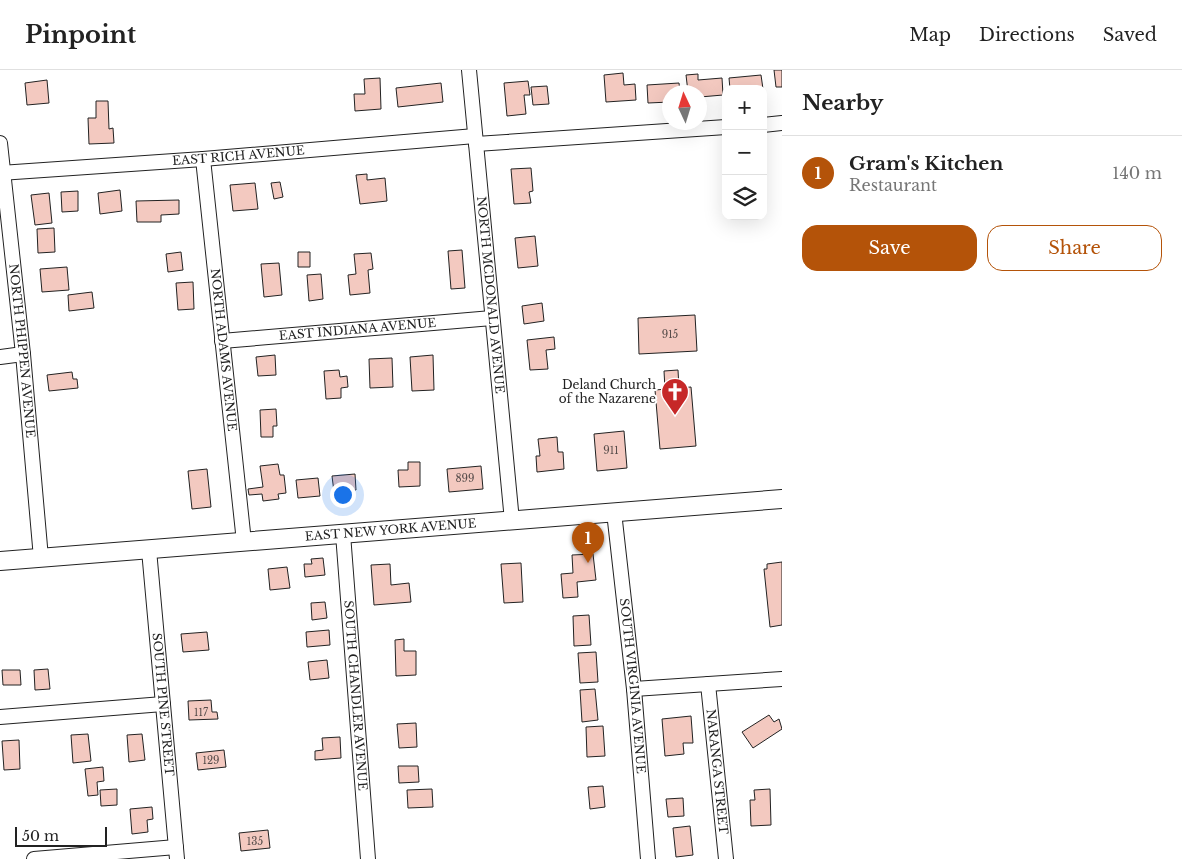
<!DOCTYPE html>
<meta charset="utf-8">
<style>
:root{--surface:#fff;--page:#f6f6f6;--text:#222;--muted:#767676;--line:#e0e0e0;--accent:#b45309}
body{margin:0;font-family:"Libre Baskerville",serif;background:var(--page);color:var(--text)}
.controls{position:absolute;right:15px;top:15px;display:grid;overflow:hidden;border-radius:10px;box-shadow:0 5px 20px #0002}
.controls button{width:45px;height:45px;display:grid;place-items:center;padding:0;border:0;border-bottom:1px solid var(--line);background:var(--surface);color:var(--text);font:25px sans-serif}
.compass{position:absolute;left:662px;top:15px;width:45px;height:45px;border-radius:50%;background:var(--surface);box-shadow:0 5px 20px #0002;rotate:356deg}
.scale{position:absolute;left:15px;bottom:12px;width:92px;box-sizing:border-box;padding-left:5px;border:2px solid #222;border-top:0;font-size:14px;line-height:18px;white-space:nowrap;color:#222;-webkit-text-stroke:4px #fff;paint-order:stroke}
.you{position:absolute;left:342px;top:424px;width:18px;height:18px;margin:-12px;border:4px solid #fff;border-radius:50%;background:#1a73e8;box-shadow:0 0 0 8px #1a73e833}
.badge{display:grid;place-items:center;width:32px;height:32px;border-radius:50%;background:var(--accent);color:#fff;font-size:16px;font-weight:700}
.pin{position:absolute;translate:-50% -41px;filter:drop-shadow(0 1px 2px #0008)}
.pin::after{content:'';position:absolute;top:26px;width:18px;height:15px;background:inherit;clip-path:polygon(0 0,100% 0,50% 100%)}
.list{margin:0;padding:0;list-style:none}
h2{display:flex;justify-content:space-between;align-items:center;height:65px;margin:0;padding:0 20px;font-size:21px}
h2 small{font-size:16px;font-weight:400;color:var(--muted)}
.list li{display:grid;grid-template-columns:32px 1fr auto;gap:15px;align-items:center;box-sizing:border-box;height:75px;padding:0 20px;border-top:1px solid var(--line)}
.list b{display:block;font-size:19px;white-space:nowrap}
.list p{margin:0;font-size:16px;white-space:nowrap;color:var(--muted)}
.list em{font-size:16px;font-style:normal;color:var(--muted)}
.actions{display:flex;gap:10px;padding:15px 20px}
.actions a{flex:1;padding:11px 0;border:1px solid var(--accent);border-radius:15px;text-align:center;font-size:18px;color:var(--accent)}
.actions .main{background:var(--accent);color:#fff}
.icon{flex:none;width:28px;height:28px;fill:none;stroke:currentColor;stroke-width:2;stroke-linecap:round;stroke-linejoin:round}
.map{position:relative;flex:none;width:782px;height:789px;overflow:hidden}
header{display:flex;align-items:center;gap:30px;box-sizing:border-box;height:70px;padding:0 25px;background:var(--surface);border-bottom:1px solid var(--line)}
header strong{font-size:24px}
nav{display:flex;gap:28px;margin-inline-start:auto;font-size:18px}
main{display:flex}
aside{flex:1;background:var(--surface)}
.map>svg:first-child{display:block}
</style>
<header>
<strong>Pinpoint</strong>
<nav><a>Map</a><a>Directions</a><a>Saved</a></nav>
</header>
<main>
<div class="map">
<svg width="782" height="789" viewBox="0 0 782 789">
<rect width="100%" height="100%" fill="#fff"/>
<path fill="#f3c9c0" stroke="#222" d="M 774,0 L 782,0 L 782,17 L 776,17 Z
M 623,3 L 624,15 L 635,14 L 636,30 L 606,32 L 604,5 Z
M 698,4 L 698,10 L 722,8 L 723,25 L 700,27 L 700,22 L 688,22 L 686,5 Z
M 761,5 L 763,19 L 730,19 L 729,8 Z
M 380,8 L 381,39 L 355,41 L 354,24 L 365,24 L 364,9 Z
M 47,10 L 49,33 L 27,35 L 25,13 Z
M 528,11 L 530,25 L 524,25 L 526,44 L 507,46 L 504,13 Z
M 441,13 L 443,32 L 398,37 L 396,18 Z
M 679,13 L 680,22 L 670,22 L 670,32 L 648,33 L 647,15 Z
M 547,16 L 549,34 L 533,35 L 531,17 Z
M 96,31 L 108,31 L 109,59 L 113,58 L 114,73 L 89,74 L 88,48 L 96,48 Z
M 531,98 L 533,121 L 529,122 L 531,133 L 514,134 L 511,99 Z
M 367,104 L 367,110 L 385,108 L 387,131 L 360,134 L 356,105 Z
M 280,112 L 283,127 L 274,129 L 271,113 Z
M 255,113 L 258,139 L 233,141 L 230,115 Z
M 120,120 L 122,141 L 100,144 L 98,123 Z
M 78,121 L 78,141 L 62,142 L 61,122 Z
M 49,123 L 52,153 L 35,155 L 31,125 Z
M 179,130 L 179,144 L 161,145 L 161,152 L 137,152 L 136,131 Z
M 54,158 L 55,182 L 38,183 L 37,159 Z
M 535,166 L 538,196 L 518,198 L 515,168 Z
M 462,180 L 465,218 L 451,219 L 448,181 Z
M 181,182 L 183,200 L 168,202 L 166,184 Z
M 298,182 L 310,182 L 310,197 L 298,197 Z
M 371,183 L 373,199 L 368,200 L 370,223 L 350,225 L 348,205 L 356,204 L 354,184 Z
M 279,193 L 282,225 L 264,227 L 261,194 Z
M 67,197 L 69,220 L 42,222 L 40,199 Z
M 321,204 L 323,229 L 309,231 L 307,205 Z
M 193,212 L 194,239 L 178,240 L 176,213 Z
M 92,222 L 94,238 L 69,241 L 68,225 Z
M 542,233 L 544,251 L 524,254 L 522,236 Z
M 695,245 L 697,281 L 639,284 L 638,248 Z
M 554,267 L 555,279 L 546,280 L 548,299 L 530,300 L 527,270 Z
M 275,285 L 276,305 L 258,306 L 256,287 Z
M 433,285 L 434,320 L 412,321 L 410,287 Z
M 392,288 L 393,317 L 370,318 L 369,289 Z
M 339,300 L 340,307 L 347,306 L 348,317 L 341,318 L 341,328 L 326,329 L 324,301 Z
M 678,300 L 679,318 L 665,319 L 664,301 Z
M 72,302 L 73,309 L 77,309 L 78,318 L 49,321 L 47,305 Z
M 691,317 L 696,376 L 660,379 L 655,320 Z
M 276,339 L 277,356 L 273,356 L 273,367 L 261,367 L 260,340 Z
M 624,361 L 627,398 L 597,401 L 594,364 Z
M 557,367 L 558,382 L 563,382 L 564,399 L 537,402 L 536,386 L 540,386 L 538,369 Z
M 408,392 L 420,392 L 420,416 L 399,417 L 398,400 L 408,400 Z
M 278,394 L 280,405 L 284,405 L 286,423 L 278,424 L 279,429 L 263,431 L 262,424 L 249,425 L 248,419 L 263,417 L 260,396 Z
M 481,396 L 483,419 L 449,422 L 447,399 Z
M 207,399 L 211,437 L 192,439 L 188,401 Z
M 355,404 L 356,420 L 334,422 L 332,406 Z
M 318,408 L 320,426 L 298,428 L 296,410 Z
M 593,484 L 596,510 L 577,512 L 578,527 L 563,528 L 561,504 L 573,503 L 572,485 Z
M 323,488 L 325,505 L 305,507 L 304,494 L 312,494 L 311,489 Z
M 782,492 L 782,555 L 770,557 L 764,499 L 767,499 L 767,494 Z
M 521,493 L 523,532 L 504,533 L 501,494 Z
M 390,494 L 391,515 L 409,513 L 411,532 L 374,535 L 371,495 Z
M 287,497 L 290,518 L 270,520 L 268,499 Z
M 325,532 L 327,548 L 312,550 L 311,533 Z
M 589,545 L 591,575 L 574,576 L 573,546 Z
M 329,560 L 330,575 L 307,577 L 306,562 Z
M 207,562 L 209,580 L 183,582 L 181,564 Z
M 404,569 L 404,581 L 416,581 L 416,605 L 396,606 L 395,570 Z
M 596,582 L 598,612 L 580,613 L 578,583 Z
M 327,590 L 329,608 L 310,610 L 308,592 Z
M 48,599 L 50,619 L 35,620 L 34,600 Z
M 2,600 L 20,600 L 21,615 L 3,615 Z
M 595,619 L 598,650 L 582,652 L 580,620 Z
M 211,630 L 212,642 L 217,642 L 218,649 L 189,650 L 188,631 Z
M 769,645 L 774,652 L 779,649 L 782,659 L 753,678 L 742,662 Z
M 691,646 L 693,673 L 683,673 L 684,684 L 665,686 L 662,649 Z
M 416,653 L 417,677 L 399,678 L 397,654 Z
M 603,656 L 605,686 L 587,687 L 586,657 Z
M 88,664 L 91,691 L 73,693 L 71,665 Z
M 142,664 L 145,690 L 129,692 L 127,665 Z
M 340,667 L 341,688 L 315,690 L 315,681 L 323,680 L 322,668 Z
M 19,670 L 20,699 L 4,700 L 2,671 Z
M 224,680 L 226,697 L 198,700 L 196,683 Z
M 398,696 L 418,696 L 419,712 L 399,713 Z
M 103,697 L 104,711 L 97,712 L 98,725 L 88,726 L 85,699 Z
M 603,716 L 605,737 L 590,739 L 588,717 Z
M 117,719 L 117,735 L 101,736 L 100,720 Z
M 432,719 L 433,737 L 408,738 L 407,720 Z
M 770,719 L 771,755 L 751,756 L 750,730 L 755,730 L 754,720 Z
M 683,728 L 684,746 L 668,747 L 666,729 Z
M 152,737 L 153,749 L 147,750 L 148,762 L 132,764 L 130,739 Z
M 690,756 L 693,785 L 676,787 L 673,758 Z
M 268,760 L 270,778 L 241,781 L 239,763 Z"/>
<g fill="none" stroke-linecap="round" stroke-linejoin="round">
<defs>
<g id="minor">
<path id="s1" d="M 469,0 L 512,451"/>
<path d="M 763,55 L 782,53"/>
<path id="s2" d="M 0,73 L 23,284 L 41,488"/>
<path d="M 476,74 L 726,57"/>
<path id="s3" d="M 203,89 L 244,472"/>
<path id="s4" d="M 0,103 L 203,89 L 475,66"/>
<path id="s5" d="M 222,271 L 492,248"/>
<path d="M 0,287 L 23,284"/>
<path id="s6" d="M 614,442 L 634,619 L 648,789"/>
<path id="s7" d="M 343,464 L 368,789"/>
<path id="s8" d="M 149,480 L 177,789"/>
<path id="s9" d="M 708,614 L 726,789"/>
<path d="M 634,619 L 782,609"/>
<path d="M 0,647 L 163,634"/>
<path d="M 34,789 L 176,777"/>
</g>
<g id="major">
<path id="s10" d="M 0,491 L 782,429"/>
</g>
</defs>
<use href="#minor" stroke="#222" stroke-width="16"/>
<use href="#major" stroke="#222" stroke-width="20"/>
<use href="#minor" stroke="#fff" stroke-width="14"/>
<use href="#major" stroke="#fff" stroke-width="18"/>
</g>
<defs>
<symbol id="church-pin" viewBox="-11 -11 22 30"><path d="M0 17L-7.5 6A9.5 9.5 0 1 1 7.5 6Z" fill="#c62828" stroke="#fff"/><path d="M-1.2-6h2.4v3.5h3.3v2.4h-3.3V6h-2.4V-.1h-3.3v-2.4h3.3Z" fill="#fff"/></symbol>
</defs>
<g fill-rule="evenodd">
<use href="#church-pin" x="659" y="306" width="32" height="43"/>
</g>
<g text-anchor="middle" stroke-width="4" stroke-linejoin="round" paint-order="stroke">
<g font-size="10" fill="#564c4a">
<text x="670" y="268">915</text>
<text x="611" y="384">911</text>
<text x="465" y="412">899</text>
<text x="201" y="646">117</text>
<text x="211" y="694">129</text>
<text x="255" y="775">135</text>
</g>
<g font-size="12" fill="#222" stroke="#fff">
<text dy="4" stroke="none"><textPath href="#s4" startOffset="239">EAST RICH AVENUE</textPath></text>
<text dy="4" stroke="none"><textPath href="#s1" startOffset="226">NORTH MCDONALD AVENUE</textPath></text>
<text dy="4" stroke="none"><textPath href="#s5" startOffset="136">EAST INDIANA AVENUE</textPath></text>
<text dy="4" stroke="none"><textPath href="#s2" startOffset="209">NORTH PHIPPEN AVENUE</textPath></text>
<text dy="4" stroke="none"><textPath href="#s3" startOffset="192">NORTH ADAMS AVENUE</textPath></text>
<text dy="4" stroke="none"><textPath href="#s10" startOffset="392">EAST NEW YORK AVENUE</textPath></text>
<text dy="4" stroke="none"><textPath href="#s6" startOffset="175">SOUTH VIRGINIA AVENUE</textPath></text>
<text dy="4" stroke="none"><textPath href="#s7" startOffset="162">SOUTH CHANDLER AVENUE</textPath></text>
<text dy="4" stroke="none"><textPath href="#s8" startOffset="155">SOUTH PINE STREET</textPath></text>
<text dy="4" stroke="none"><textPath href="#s9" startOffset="88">NARANGA STREET</textPath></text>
</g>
<g font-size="12" fill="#222" stroke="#fff" text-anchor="end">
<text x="656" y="319">Deland Church<tspan x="656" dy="14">of the Nazarene</tspan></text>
</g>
</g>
</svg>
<div class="controls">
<button>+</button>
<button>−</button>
<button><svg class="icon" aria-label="layers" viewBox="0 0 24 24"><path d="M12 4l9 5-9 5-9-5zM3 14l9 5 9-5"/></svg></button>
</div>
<svg class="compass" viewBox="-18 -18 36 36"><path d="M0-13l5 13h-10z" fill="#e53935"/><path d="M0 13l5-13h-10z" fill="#767676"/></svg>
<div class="scale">50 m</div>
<div class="you"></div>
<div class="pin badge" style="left:588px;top:493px">1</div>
</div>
<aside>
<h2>Nearby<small></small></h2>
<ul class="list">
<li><span class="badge">1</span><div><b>Gram's Kitchen</b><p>Restaurant</p></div><em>140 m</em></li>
</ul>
<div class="actions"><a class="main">Save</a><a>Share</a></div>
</aside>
</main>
